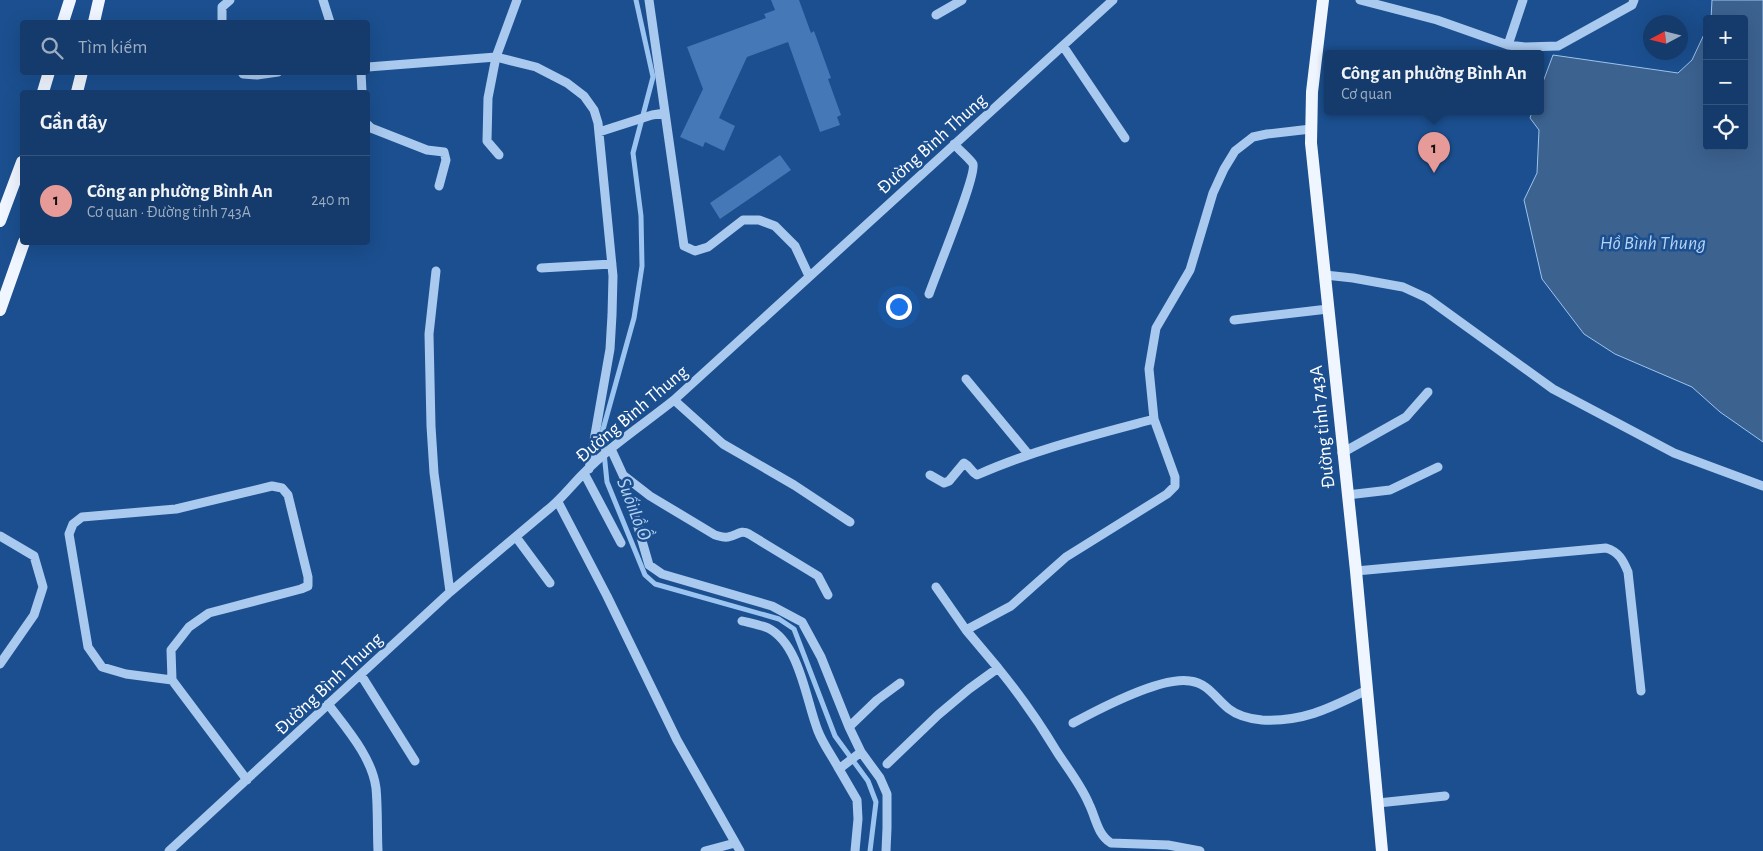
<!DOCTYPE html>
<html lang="vi">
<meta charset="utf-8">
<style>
:root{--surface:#143b6b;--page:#214673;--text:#f1f3f6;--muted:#9dadc1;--line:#33557e;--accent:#e69b98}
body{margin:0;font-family:"Alegreya Sans",sans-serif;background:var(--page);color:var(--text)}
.controls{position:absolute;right:15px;top:15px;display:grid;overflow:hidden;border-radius:5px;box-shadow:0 5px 20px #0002}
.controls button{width:45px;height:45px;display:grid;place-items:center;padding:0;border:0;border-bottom:1px solid var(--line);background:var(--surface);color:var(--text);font:25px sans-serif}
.compass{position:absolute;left:1643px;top:15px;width:45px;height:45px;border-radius:50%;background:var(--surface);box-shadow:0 5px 20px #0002;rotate:263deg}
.you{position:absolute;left:898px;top:306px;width:18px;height:18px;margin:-12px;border:4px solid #fff;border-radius:50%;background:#1a73e8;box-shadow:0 0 0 8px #1a73e833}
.badge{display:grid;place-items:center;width:32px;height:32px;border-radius:50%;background:var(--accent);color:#111;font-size:16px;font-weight:700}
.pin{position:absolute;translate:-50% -41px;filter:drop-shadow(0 1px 2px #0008)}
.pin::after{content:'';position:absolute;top:26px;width:18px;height:15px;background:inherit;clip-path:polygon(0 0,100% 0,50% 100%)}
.popup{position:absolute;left:1324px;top:50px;width:220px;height:65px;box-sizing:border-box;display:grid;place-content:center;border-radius:5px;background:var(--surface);filter:drop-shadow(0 1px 4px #0005);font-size:16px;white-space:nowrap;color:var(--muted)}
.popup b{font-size:19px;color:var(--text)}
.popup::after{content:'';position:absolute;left:50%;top:100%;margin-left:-10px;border:10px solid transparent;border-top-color:var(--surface)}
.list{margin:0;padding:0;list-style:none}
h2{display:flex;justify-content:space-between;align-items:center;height:65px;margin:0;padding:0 20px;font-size:21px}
h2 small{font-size:16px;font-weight:400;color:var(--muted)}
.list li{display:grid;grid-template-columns:32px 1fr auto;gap:15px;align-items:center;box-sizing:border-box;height:90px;padding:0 20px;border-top:1px solid var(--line)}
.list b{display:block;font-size:19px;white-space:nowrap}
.list p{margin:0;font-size:16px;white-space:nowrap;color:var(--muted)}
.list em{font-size:16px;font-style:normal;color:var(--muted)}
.icon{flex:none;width:28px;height:28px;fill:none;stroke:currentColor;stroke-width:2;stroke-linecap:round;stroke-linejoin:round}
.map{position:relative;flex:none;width:1763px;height:851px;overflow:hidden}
.search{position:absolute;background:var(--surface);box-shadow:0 5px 20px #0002;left:20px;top:20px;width:350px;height:55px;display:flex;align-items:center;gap:12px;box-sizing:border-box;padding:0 18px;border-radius:5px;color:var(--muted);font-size:19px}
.panel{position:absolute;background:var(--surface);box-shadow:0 5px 20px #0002;left:20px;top:90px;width:350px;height:155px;border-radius:5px}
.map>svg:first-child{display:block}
</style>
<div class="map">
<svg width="1763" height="851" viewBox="0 0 1763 851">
<rect width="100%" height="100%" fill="#1b4f8f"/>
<path fill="#3c6290" stroke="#9cc4f0" d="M 1712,0 L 1763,0 L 1763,442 L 1720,412 L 1692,387 L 1615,354 L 1584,334 L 1542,279 L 1524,200 L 1537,173 L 1539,130 L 1530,118 L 1532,112 L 1540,112 L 1540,90 L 1553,55 L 1678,73 L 1692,60 L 1707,28 L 1707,146 L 1744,146 L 1744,19 L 1711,19 Z"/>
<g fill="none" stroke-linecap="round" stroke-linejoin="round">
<path stroke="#9cc4f0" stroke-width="5" d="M 636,0 L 653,77 L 633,153 L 641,216 L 642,266 L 634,318 L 602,433 L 607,482 L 645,575 L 655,584 L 779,619 L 794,629 L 835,736 L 868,781 L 876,802 L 870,851"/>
</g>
<path fill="#4478b7" d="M 771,0 L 799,0 L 811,33 L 814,31 L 831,78 L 828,79 L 841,115 L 837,117 L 840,125 L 820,132 L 788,42 L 747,57 L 719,118 L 735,126 L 724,151 L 705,142 L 703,147 L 680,137 L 703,89 L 687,47 L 766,18 L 764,14 L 775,10 Z
M 780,155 L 791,170 L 720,219 L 710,203 Z"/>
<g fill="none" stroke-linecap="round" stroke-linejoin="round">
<path stroke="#a9c9ee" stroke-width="9" d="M 323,0 L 330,22
M 649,0 L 684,246 L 695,251 L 708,247 L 743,220 L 759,220 L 775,226 L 795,246 L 809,276
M 1360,0 L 1437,20 L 1508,45 L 1525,47 L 1558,46 L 1632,5 L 1634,0
M 936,15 L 962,0
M 222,22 L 222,7 L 230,0
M 1508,45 L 1523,0
M 1063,46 L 1125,138
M 368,67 L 496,57 L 536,67 L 567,83 L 584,96 L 594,110 L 598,123 L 613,276 L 612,315 L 610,349 L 589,469
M 242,72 L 243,74 L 257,75 L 278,72
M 361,72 L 362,92
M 368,125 L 371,128 L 427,150 L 444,152 L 446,160 L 439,186
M 599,132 L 652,115 L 665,113
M 499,155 L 487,141 L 488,98 L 496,57 L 517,0
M 541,268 L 612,264
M 436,271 L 429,334 L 431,426 L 434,473 L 450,592
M 1325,275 L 1353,278 L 1403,287 L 1427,298 L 1553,389 L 1674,453 L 1763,486
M 929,294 C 935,276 977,175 973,164 C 970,159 958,149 954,144
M 1234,320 L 1328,309
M 966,379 L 1029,455
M 674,400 L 723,444 L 794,485 L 850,522
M 611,449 L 623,475 L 650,496 L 715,535 C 719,536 724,538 728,537 C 737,536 740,529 749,534 L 818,576 L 828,595
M 1342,453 L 1406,417 L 1428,392
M 584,473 L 621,543
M 623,475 L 649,565 L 662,574 L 772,606 L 802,622 L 821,657 L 849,727 L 861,752 L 880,778 L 887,794 L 887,828 L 886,851
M 930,475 L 944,483 L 949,481 L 964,463 C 970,466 971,472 977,475 C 1033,450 1094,435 1154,419
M 272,486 L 282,488 L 288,495 L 308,577 L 308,586 L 301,589 L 209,613 L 189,627 L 171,650 L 172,680 L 126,674 L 102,667 L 88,647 L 69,534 L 73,524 L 82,517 L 176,509 Z
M 1347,495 L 1390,490 L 1438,467
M 558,502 L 607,596 L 677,740 L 740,851
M 0,536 L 34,556 L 43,587 L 34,615 L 0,664
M 516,537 L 550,583
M 1356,571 L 1606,548 C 1619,552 1623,560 1628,572 L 1641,691
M 936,587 L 966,630 L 998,668
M 742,621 C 750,623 760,625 768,628 C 800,644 806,701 818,731 C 823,744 832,756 839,769 L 861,752
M 966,630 L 1011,606 L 1066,557 L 1167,494 L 1175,486 L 1175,477 L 1154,419 L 1149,369 L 1156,328 L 1190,270 L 1213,193 L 1224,169 L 1235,151 L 1253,137 L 1267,134 L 1311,129
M 361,675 L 415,761
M 172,680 L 247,780
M 328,704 C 346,728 372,757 376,788 C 378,809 377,830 378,851
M 1073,723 C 1099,709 1161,676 1190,681 C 1208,683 1216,699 1229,709 C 1238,716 1251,719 1262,720 C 1304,722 1330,708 1367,690
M 849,727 L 877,700 L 900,683
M 887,764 L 938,715 L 969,689 L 998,668 C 1020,695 1039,722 1057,752 C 1068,769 1081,785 1089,804 C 1096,818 1097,834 1111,843 L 1168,845 L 1200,851
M 839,769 L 857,800 L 858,819 L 855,851
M 1378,803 L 1445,796
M 169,851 L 450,592 L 545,512 C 560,501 570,487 583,474 C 610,446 644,424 674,400 L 1113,0
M 705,851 L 735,843"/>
<path stroke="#f0f6ff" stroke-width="12" d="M 1323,0 L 1312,92 L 1311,143 L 1356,571 L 1382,851
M 63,22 L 70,0
M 94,22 L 99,0
M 43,92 L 49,72
M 77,92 L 82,72
M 0,221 L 22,162
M 0,310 L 24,242"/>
</g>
<g text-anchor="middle" stroke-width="5" stroke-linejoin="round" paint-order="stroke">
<g font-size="19" fill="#fff" stroke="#1b4f8f">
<text transform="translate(931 143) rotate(-42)" y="7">Đường Bình Thung</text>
<text transform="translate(631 413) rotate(-40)" y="7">Đường Bình Thung</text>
<text transform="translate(1321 427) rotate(-96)" y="7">Đường tỉnh 743A</text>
<text transform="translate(328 683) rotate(-43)" y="7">Đường Bình Thung</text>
</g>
<g font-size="20" font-style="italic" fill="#b5d3f5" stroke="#1b4f8f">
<text x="1653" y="249">Hồ Bình Thung</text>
<text transform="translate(635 509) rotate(69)" y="7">Suối Lồ Ồ</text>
</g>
</g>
</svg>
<div class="controls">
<button>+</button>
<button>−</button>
<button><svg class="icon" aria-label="locate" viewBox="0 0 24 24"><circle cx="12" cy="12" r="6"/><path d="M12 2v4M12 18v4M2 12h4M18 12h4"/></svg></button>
</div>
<svg class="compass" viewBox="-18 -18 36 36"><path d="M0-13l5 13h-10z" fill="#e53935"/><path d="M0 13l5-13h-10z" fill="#9dadc1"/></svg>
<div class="you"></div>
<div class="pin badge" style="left:1434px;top:173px">1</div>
<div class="popup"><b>Công an phường Bình An</b>Cơ quan</div>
<div class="search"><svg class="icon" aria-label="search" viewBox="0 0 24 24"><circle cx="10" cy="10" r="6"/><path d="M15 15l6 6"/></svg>Tìm kiếm</div>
<section class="panel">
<h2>Gần đây<small></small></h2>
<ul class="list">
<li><span class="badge">1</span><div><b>Công an phường Bình An</b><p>Cơ quan · Đường tỉnh 743A</p></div><em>240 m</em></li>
</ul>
</section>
</div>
